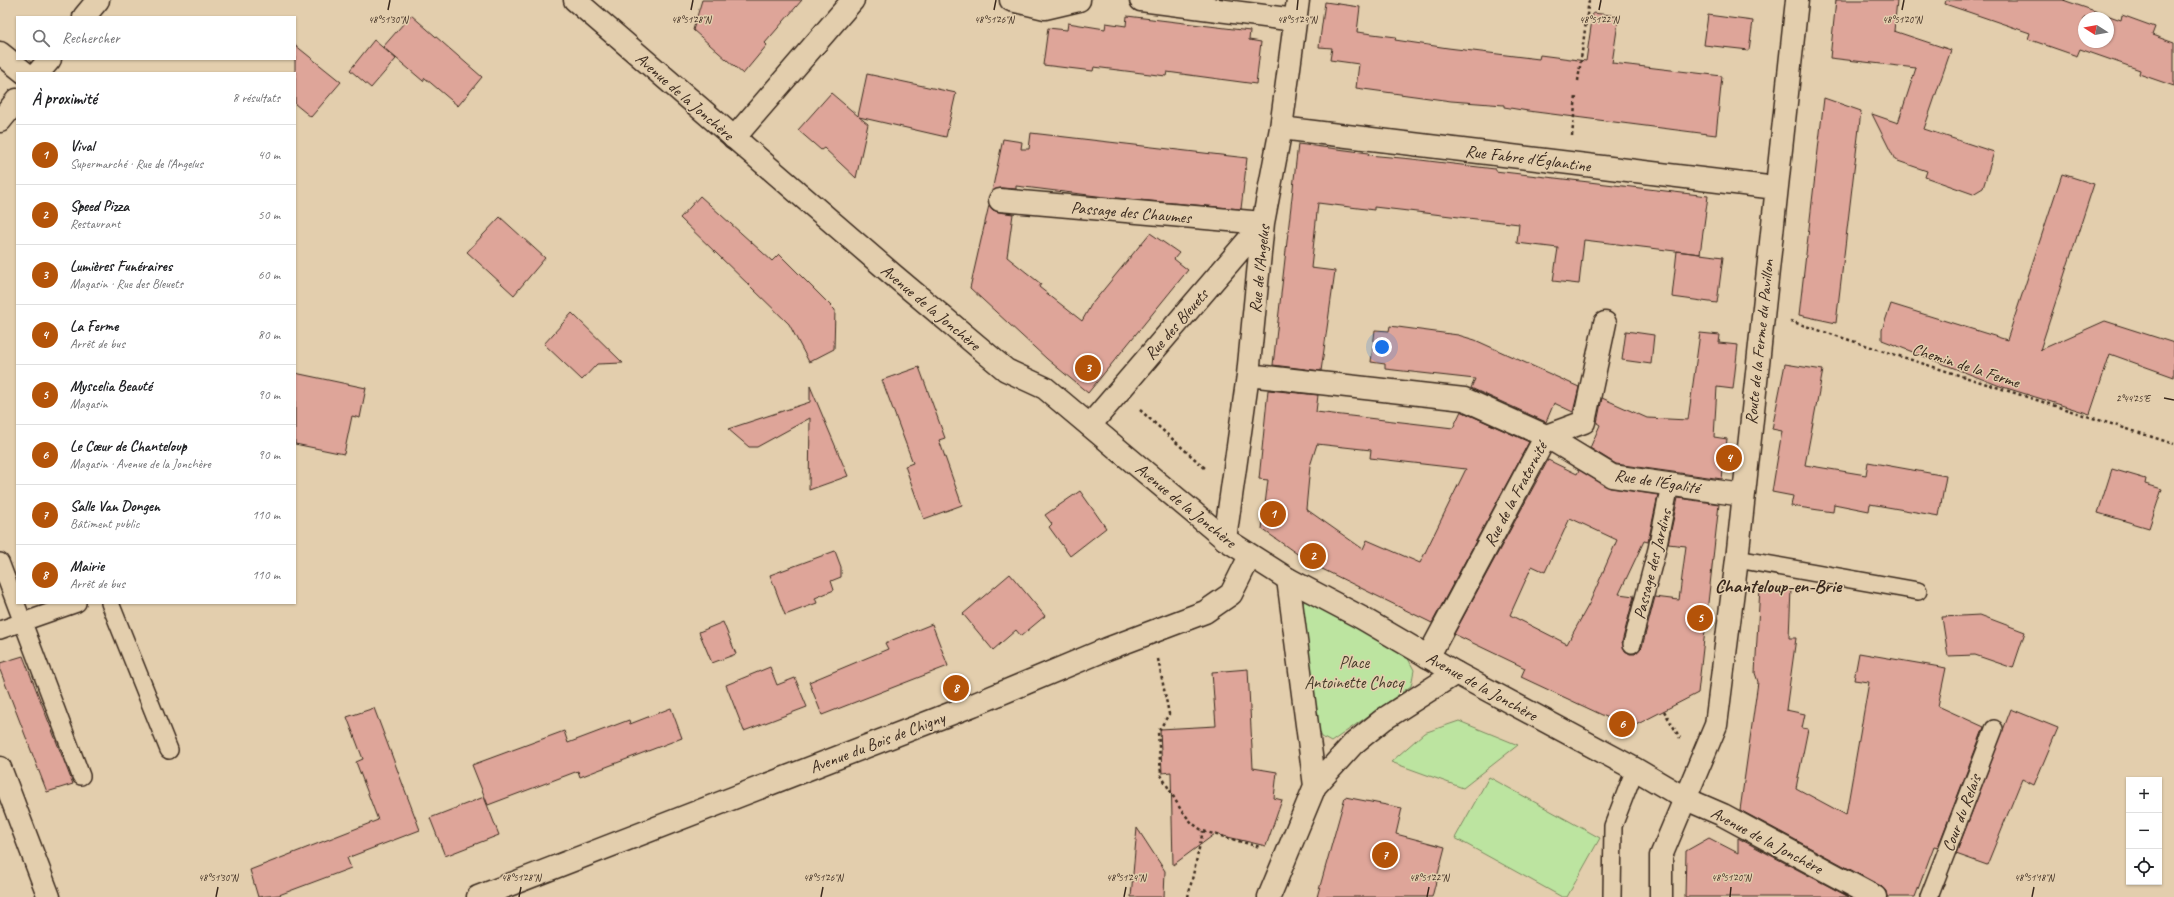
<!DOCTYPE html>
<html lang="fr">
<meta charset="utf-8">
<style>
:root{--surface:#fff;--page:#f6f6f6;--text:#202124;--muted:#757577;--line:#e0e0e0;--accent:#b45309}
body{margin:0;font-family:Caveat,sans-serif;background:var(--page);color:var(--text)}
.controls{position:absolute;right:12px;bottom:12px;display:grid;overflow:hidden;border-radius:0px;box-shadow:0 1px 3px #0004}
.controls button{width:36px;height:36px;display:grid;place-items:center;padding:0;border:0;border-bottom:1px solid var(--line);background:var(--surface);color:var(--text);font:20px sans-serif}
.compass{position:absolute;left:2078px;top:12px;width:36px;height:36px;border-radius:50%;background:var(--surface);box-shadow:0 1px 3px #0004;rotate:281deg}
.you{position:absolute;left:1382px;top:347px;width:14px;height:14px;margin:-10px;border:3px solid #fff;border-radius:50%;background:#1a73e8;box-shadow:0 0 0 6px #1a73e833}
.badge{display:grid;place-items:center;width:26px;height:26px;border-radius:50%;background:var(--accent);color:#fff;font-size:13px;font-weight:700}
.pin{position:absolute;translate:-50% -50%;border:2px solid #fff;box-shadow:0 1px 4px #0006}
.list{margin:0;padding:0;list-style:none}
h2{display:flex;justify-content:space-between;align-items:center;height:52px;margin:0;padding:0 16px;font-size:17px}
h2 small{font-size:13px;font-weight:400;color:var(--muted)}
.list li{display:grid;grid-template-columns:26px 1fr auto;gap:12px;align-items:center;box-sizing:border-box;height:60px;padding:0 16px;border-top:1px solid var(--line)}
.list b{display:block;font-size:15px;white-space:nowrap}
.list p{margin:0;font-size:13px;white-space:nowrap;color:var(--muted)}
.list em{font-size:13px;font-style:normal;color:var(--muted)}
.icon{flex:none;width:22px;height:22px;fill:none;stroke:currentColor;stroke-width:2;stroke-linecap:round;stroke-linejoin:round}
.map{position:relative;flex:none;width:2174px;height:897px;overflow:hidden}
.search{position:absolute;background:var(--surface);box-shadow:0 1px 3px #0004;left:16px;top:16px;width:280px;height:44px;display:flex;align-items:center;gap:10px;box-sizing:border-box;padding:0 14px;border-radius:0px;color:var(--muted);font-size:15px}
.panel{position:absolute;background:var(--surface);box-shadow:0 1px 3px #0004;left:16px;top:72px;width:280px;height:532px;border-radius:0px}
.map>svg:first-child{display:block}
</style>
<div class="map">
<svg width="2174" height="897" viewBox="0 0 2174 897">
<rect width="100%" height="100%" fill="#e3cead"/>
<filter id="ink" filterUnits="userSpaceOnUse"><feTurbulence type="fractalNoise" baseFrequency=".025" numOctaves="2"/><feDisplacementMap in="SourceGraphic" scale="8" xChannelSelector="R" yChannelSelector="G"/><feConvolveMatrix kernelMatrix="1 2 1 2 8 2 1 2 1" color-interpolation-filters="sRGB"/></filter>
<g filter="url(#ink)">
<path fill="#bce4a0" stroke="#7c875f" d="M 1305,600 L 1403,649 L 1414,670 L 1411,686 L 1331,742 L 1322,737 L 1317,727 L 1301,607 Z
M 1459,721 L 1518,745 L 1463,788 L 1391,762 L 1424,733 Z
M 1489,777 L 1600,838 L 1567,897 L 1562,897 L 1455,838 Z"/>
<path fill="#dea599" stroke="#3b2a1e" fill-rule="evenodd" d="M 702,0 L 802,0 L 765,43 L 767,45 L 743,74 L 693,30 Z
M 1836,0 L 1897,0 L 1894,31 L 1951,50 L 1924,129 L 1994,152 L 1983,188 L 1973,194 L 1925,177 L 1927,171 L 1895,160 L 1872,114 L 1898,123 L 1916,68 L 1830,58 Z
M 1946,0 L 2063,0 L 2121,20 L 2122,15 L 2155,27 L 2152,35 L 2174,43 L 2174,86 L 2139,74 L 2140,70 L 2080,49 L 2077,56 L 2028,39 L 2030,33 L 1945,4 ZM 2084,18 L 2108,18 L 2108,42 L 2084,42 Z
M 1325,2 L 1360,7 L 1357,32 L 1396,37 L 1395,40 L 1448,48 L 1539,59 L 1540,55 L 1586,61 L 1593,13 L 1619,16 L 1612,63 L 1722,76 L 1716,135 L 1528,111 L 1504,107 L 1504,105 L 1451,101 L 1356,88 L 1359,64 L 1330,60 L 1332,48 L 1319,47 Z
M 411,15 L 482,77 L 458,106 L 425,78 L 423,81 L 383,47 Z
M 1708,15 L 1753,21 L 1749,50 L 1704,45 Z
M 1127,16 L 1250,31 L 1249,40 L 1261,42 L 1256,84 L 1167,72 L 1166,76 L 1094,67 L 1093,71 L 1043,65 L 1048,28 L 1067,30 L 1068,23 L 1105,29 L 1106,23 L 1126,26 Z
M 374,40 L 396,59 L 371,88 L 350,70 Z
M 295,45 L 341,82 L 311,117 L 295,104 Z
M 867,74 L 956,93 L 946,137 L 859,117 L 868,124 L 856,178 L 824,148 L 821,150 L 798,130 L 831,93 L 858,116 Z
M 1824,98 L 1861,111 L 1836,323 L 1799,315 Z
M 1031,133 L 1247,158 L 1241,209 L 1105,197 L 1016,186 L 1016,189 L 1001,188 L 992,191 L 1003,139 L 1022,142 L 1021,149 L 1029,149 Z
M 1298,144 L 1369,153 L 1368,155 L 1412,159 L 1495,169 L 1495,171 L 1708,196 L 1700,254 L 1584,240 L 1579,284 L 1553,281 L 1558,248 L 1517,243 L 1519,224 L 1374,207 L 1374,210 L 1318,203 L 1311,268 L 1335,271 L 1321,371 L 1273,365 Z
M 2062,174 L 2094,184 L 2040,350 L 2105,321 L 2174,343 L 2174,377 L 2110,354 L 2090,414 L 2000,386 L 1882,340 L 1882,330 L 1891,304 L 2007,340 Z
M 700,196 L 772,261 L 779,254 L 835,310 L 834,349 L 809,362 L 789,324 L 680,218 Z
M 989,205 L 993,210 L 999,212 L 1013,214 L 1007,257 L 1041,284 L 1039,287 L 1082,321 L 1091,305 L 1150,233 L 1179,253 L 1174,259 L 1188,270 L 1088,393 L 1047,359 L 970,288 Z
M 500,217 L 545,258 L 514,295 L 467,252 Z
M 1677,251 L 1723,257 L 1717,303 L 1672,297 Z
M 572,313 L 623,363 L 597,364 L 582,380 L 544,344 Z
M 1390,326 L 1458,335 L 1475,340 L 1579,387 L 1573,412 L 1554,403 L 1546,422 L 1471,388 L 1475,379 L 1385,369 L 1385,364 L 1371,362 L 1375,330 L 1389,331 Z
M 1626,331 L 1654,335 L 1651,364 L 1622,360 Z
M 1700,333 L 1720,335 L 1719,343 L 1738,345 L 1733,389 L 1717,387 L 1714,437 L 1727,439 L 1722,479 L 1616,464 L 1590,448 L 1600,425 L 1597,423 L 1602,398 L 1647,418 L 1688,420 Z
M 1785,364 L 1823,370 L 1805,465 L 1866,475 L 1868,462 L 1946,476 L 1939,516 L 1870,504 L 1869,511 L 1834,504 L 1833,512 L 1791,506 L 1793,496 L 1772,492 L 1782,431 L 1772,429 Z
M 919,367 L 945,438 L 939,440 L 962,505 L 924,519 L 905,466 L 913,463 L 882,380 Z
M 295,373 L 366,388 L 360,418 L 352,416 L 344,454 L 295,444 Z
M 810,386 L 848,476 L 809,490 L 810,418 L 757,447 L 749,447 L 728,429 L 810,402 Z
M 1268,390 L 1318,395 L 1316,412 L 1453,428 L 1461,411 L 1529,442 L 1432,623 L 1310,563 L 1262,529 L 1268,480 L 1259,479 ZM 1317,444 L 1371,450 L 1370,458 L 1466,469 L 1420,563 L 1367,540 L 1363,549 L 1306,509 L 1310,466 Z
M 1548,460 L 1577,474 L 1579,470 L 1610,488 L 1658,495 L 1648,542 L 1644,541 L 1619,594 L 1634,596 L 1622,642 L 1625,651 L 1630,654 L 1635,654 L 1642,647 L 1655,597 L 1679,600 L 1686,546 L 1668,544 L 1678,498 L 1719,504 L 1698,693 L 1630,728 L 1521,677 L 1525,668 L 1454,634 ZM 1570,518 L 1617,540 L 1589,604 L 1567,644 L 1510,615 L 1532,566 L 1545,572 Z
M 2112,469 L 2146,479 L 2145,484 L 2162,489 L 2149,528 L 2098,513 Z
M 1080,491 L 1106,528 L 1070,556 L 1049,527 L 1052,524 L 1045,515 Z
M 835,551 L 841,567 L 841,577 L 831,581 L 834,590 L 815,598 L 817,603 L 785,615 L 770,575 Z
M 1010,574 L 1045,616 L 1021,636 L 1016,630 L 993,650 L 963,614 Z
M 1760,588 L 1791,589 L 1789,638 L 1796,638 L 1786,710 L 1805,714 L 1802,728 L 1808,729 L 1796,788 L 1846,815 L 1869,682 L 1854,680 L 1859,653 L 1946,668 L 1938,706 L 1984,727 L 1938,847 L 1934,846 L 1915,897 L 1887,897 L 1886,891 L 1881,886 L 1740,810 L 1758,682 L 1755,673 Z
M 1980,615 L 2025,632 L 2013,668 L 1975,655 L 1948,656 L 1942,617 Z
M 723,622 L 736,654 L 712,663 L 699,632 Z
M 932,624 L 948,666 L 822,715 L 809,682 L 888,649 L 885,643 Z
M 23,656 L 73,784 L 47,792 L 0,670 L 0,663 Z
M 770,667 L 777,685 L 795,678 L 807,707 L 744,731 L 726,685 Z
M 1248,669 L 1253,768 L 1277,772 L 1274,798 L 1282,800 L 1266,846 L 1215,834 L 1173,865 L 1171,772 L 1162,773 L 1160,729 L 1216,726 L 1212,672 Z
M 374,708 L 420,830 L 347,858 L 351,868 L 279,895 L 258,897 L 250,870 L 378,820 L 356,762 L 363,759 L 347,717 Z
M 671,708 L 682,738 L 580,777 L 578,771 L 488,805 L 472,765 L 564,731 L 568,743 L 629,720 L 630,724 Z
M 2011,709 L 2058,728 L 2034,785 L 2022,779 L 1987,865 L 1956,854 Z
M 484,797 L 499,835 L 445,856 L 430,818 Z
M 1345,797 L 1402,808 L 1396,834 L 1445,847 L 1432,897 L 1317,897 Z
M 1137,828 L 1165,871 L 1164,897 L 1131,897 Z
M 1709,838 L 1738,853 L 1738,838 L 1849,897 L 1685,897 L 1686,851 Z"/>
<g fill="none" stroke-linecap="round" stroke-linejoin="round">
<defs>
<path id="lane" d="M 1737,559 L 1918,591
M 0,562 L 81,776
M 110,603 L 169,750
M 0,630 L 77,603
M 1632,644 L 1657,549 L 1670,485
M 1612,897 L 1613,826 L 1635,769
M 1929,897 L 1994,729"/>
<path id="street" d="M 1011,0 L 1045,8 L 1079,0
M 1141,0 L 1295,20
M 84,17 L 98,0
M 0,53 L 25,73
M 38,73 L 50,59
M 0,121 L 17,100
M 1281,128 L 1776,188
M 734,138 L 853,0
M 1000,200 L 1263,223
M 1248,375 L 1464,399 L 1546,436 L 1612,476 L 1743,495
M 1090,425 L 1263,223
M 1225,539 L 1248,375 L 1263,223 L 1281,128 L 1298,0
M 1288,579 L 1315,786
M 1428,657 L 1546,436 L 1584,422 L 1605,323
M 0,768 L 49,897
M 1269,897 L 1315,786 L 1353,744 L 1384,719 L 1456,673
M 1661,897 L 1661,856 L 1716,725 L 1737,559 L 1797,0"/>
<path id="secondary" d="M 575,0 L 892,274 L 1006,370 L 1045,388 L 1225,539 L 1288,579 L 1362,618 L 1456,673 L 1635,769 L 1686,799 L 1723,815 L 1875,897
M 478,897 L 973,705 L 1107,649 L 1205,612 L 1231,594 L 1250,556"/>
</defs>
<use href="#lane" stroke="#3b2a1e" stroke-width="20"/>
<use href="#street" stroke="#3b2a1e" stroke-width="25"/>
<use href="#secondary" stroke="#3b2a1e" stroke-width="25"/>
<path stroke="#3b2a1e" stroke-width="2.5" stroke-dasharray="3 3" stroke-linecap="butt" d="M 1578,81 L 1589,0
M 1572,136 L 1576,96
M 1790,321 L 2174,444
M 1140,410 L 1206,469
M 1158,659 L 1169,714 L 1158,732 L 1161,775 L 1181,810 L 1192,823 L 1203,831 L 1260,847
M 1664,711 L 1680,738
M 1188,897 L 1203,831"/>
<use href="#lane" stroke="#e3cead" stroke-width="17"/>
<use href="#street" stroke="#e3cead" stroke-width="22"/>
<use href="#secondary" stroke="#e3cead" stroke-width="22"/>
</g>
</g>
<path fill="none" stroke="#3b2a1e" stroke-width="1.5" d="M 388,10 L 390,0M 691,10 L 693,0M 994,10 L 996,0M 1297,10 L 1298,0M 1599,10 L 1601,0M 1902,10 L 1904,0M 2164,398 L 2174,400M 216,897 L 218,887M 519,897 L 521,887M 821,897 L 823,887M 1124,897 L 1126,887M 1427,897 L 1429,887M 1730,897 L 1731,887M 2032,897 L 2034,887"/>
<g text-anchor="middle" stroke-width="3" stroke-linejoin="round" paint-order="stroke">
<g font-size="17" fill="#3b2a1e" stroke="#e3cead">
<text transform="translate(685 96) rotate(41)" y="6">Avenue de la Jonchère</text>
<text transform="translate(1528 158) rotate(7)" y="6">Rue Fabre d'Églantine</text>
<text transform="translate(1131 212) rotate(5)" y="6">Passage des Chaumes</text>
<text transform="translate(1259 269) rotate(-84)" y="6">Rue de l'Angelus</text>
<text transform="translate(931 307) rotate(40)" y="6">Avenue de la Jonchère</text>
<text transform="translate(1176 324) rotate(-49)" y="6">Rue des Bleuets</text>
<text transform="translate(1759 342) rotate(-84)" y="6">Route de la Ferme du Pavillon</text>
<text transform="translate(1966 365) rotate(18)" y="6">Chemin de la Ferme</text>
<text transform="translate(1657 481) rotate(9)" y="6">Rue de l'Égalité</text>
<text transform="translate(1515 494) rotate(-62)" y="6">Rue de la Fraternité</text>
<text transform="translate(1186 505) rotate(39)" y="6">Avenue de la Jonchère</text>
<text transform="translate(1652 564) rotate(-76)" y="6">Passage des Jardins</text>
<text transform="translate(1482 686) rotate(29)" y="6">Avenue de la Jonchère</text>
<text transform="translate(877 742) rotate(-21)" y="6">Avenue du Bois de Chigny</text>
<text transform="translate(1961 813) rotate(-69)" y="6">Cour du Relais</text>
<text transform="translate(1767 840) rotate(28)" y="6">Avenue de la Jonchère</text>
</g>
<g font-size="17" fill="#483d2b" stroke="#e3cead">
<text x="1354" y="668">Place<tspan x="1354" dy="20">Antoinette Chocq</tspan></text>
</g>
<g font-size="19" font-weight="bold" fill="#3b2a1e" stroke="#e3cead">
<text x="1778" y="592">Chanteloup-en-Brie</text>
</g>
</g>
<g font-size="10" text-anchor="middle" fill="#3b2a1e" stroke="#e3cead" stroke-width="3" stroke-linejoin="round" paint-order="stroke">
<text x="388" y="23">48°51'30"N</text>
<text x="691" y="23">48°51'28"N</text>
<text x="994" y="23">48°51'26"N</text>
<text x="1297" y="23">48°51'24"N</text>
<text x="1599" y="23">48°51'22"N</text>
<text x="1902" y="23">48°51'20"N</text>
<text x="2133" y="402">2°44'25"E</text>
<text x="218" y="881">48°51'30"N</text>
<text x="521" y="881">48°51'28"N</text>
<text x="823" y="881">48°51'26"N</text>
<text x="1126" y="881">48°51'24"N</text>
<text x="1429" y="881">48°51'22"N</text>
<text x="1731" y="881">48°51'20"N</text>
<text x="2034" y="881">48°51'18"N</text>
</g>
</svg>
<div class="controls">
<button>+</button>
<button>−</button>
<button><svg class="icon" aria-label="locate" viewBox="0 0 24 24"><circle cx="12" cy="12" r="6"/><path d="M12 2v4M12 18v4M2 12h4M18 12h4"/></svg></button>
</div>
<svg class="compass" viewBox="-18 -18 36 36"><path d="M0-13l5 13h-10z" fill="#e53935"/><path d="M0 13l5-13h-10z" fill="#757577"/></svg>
<div class="you"></div>
<div class="pin badge" style="left:1273px;top:514px">1</div>
<div class="pin badge" style="left:1313px;top:556px">2</div>
<div class="pin badge" style="left:1088px;top:368px">3</div>
<div class="pin badge" style="left:1729px;top:458px">4</div>
<div class="pin badge" style="left:1700px;top:618px">5</div>
<div class="pin badge" style="left:1622px;top:724px">6</div>
<div class="pin badge" style="left:1385px;top:855px">7</div>
<div class="pin badge" style="left:956px;top:688px">8</div>
<div class="search"><svg class="icon" aria-label="search" viewBox="0 0 24 24"><circle cx="10" cy="10" r="6"/><path d="M15 15l6 6"/></svg>Rechercher</div>
<section class="panel">
<h2>À proximité<small>8 résultats</small></h2>
<ul class="list">
<li><span class="badge">1</span><div><b>Vival</b><p>Supermarché · Rue de l'Angelus</p></div><em>40 m</em></li>
<li><span class="badge">2</span><div><b>Speed Pizza</b><p>Restaurant</p></div><em>50 m</em></li>
<li><span class="badge">3</span><div><b>Lumières Funéraires</b><p>Magasin · Rue des Bleuets</p></div><em>60 m</em></li>
<li><span class="badge">4</span><div><b>La Ferme</b><p>Arrêt de bus</p></div><em>80 m</em></li>
<li><span class="badge">5</span><div><b>Myscelia Beauté</b><p>Magasin</p></div><em>90 m</em></li>
<li><span class="badge">6</span><div><b>Le Cœur de Chanteloup</b><p>Magasin · Avenue de la Jonchère</p></div><em>90 m</em></li>
<li><span class="badge">7</span><div><b>Salle Van Dongen</b><p>Bâtiment public</p></div><em>110 m</em></li>
<li><span class="badge">8</span><div><b>Mairie</b><p>Arrêt de bus</p></div><em>110 m</em></li>
</ul>
</section>
</div>
